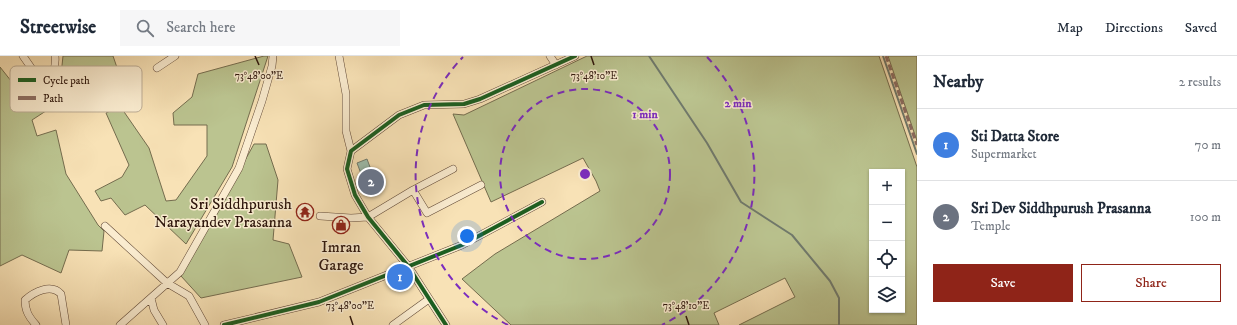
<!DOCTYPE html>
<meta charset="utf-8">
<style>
:root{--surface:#fff;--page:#f6f6f7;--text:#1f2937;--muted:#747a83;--line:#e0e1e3;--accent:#8f2418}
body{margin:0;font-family:"IM FELL DW Pica",serif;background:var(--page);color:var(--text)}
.controls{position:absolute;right:12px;bottom:12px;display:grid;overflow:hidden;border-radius:0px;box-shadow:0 1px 3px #0004}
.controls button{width:36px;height:36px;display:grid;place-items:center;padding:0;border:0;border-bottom:1px solid var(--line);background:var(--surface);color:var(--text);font:20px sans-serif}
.you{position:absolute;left:467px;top:180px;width:14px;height:14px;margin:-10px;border:3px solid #fff;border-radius:50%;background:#1a73e8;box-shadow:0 0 0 6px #1a73e833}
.badge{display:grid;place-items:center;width:26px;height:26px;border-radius:50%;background:var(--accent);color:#fff;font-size:13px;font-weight:700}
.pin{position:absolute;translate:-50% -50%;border:2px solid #fff;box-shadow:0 1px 4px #0006}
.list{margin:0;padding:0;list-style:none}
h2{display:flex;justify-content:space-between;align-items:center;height:52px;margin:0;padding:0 16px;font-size:17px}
h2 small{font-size:13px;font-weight:400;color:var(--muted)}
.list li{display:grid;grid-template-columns:26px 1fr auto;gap:12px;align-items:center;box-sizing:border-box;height:72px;padding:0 16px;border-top:1px solid var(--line)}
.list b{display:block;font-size:15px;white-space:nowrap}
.list p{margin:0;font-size:13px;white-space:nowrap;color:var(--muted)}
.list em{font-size:13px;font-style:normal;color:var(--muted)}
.actions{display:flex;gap:8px;padding:12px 16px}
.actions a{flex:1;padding:9px 0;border:1px solid var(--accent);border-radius:0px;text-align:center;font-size:14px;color:var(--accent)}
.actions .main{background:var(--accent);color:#fff}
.icon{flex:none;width:22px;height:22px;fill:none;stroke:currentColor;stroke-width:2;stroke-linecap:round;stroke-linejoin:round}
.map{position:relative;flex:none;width:917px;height:269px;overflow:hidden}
header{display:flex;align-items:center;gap:24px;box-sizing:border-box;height:56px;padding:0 20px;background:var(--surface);border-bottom:1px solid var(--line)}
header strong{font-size:19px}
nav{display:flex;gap:22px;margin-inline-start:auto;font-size:14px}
.search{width:280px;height:36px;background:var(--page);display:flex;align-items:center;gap:10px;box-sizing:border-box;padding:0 14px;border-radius:0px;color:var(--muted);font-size:15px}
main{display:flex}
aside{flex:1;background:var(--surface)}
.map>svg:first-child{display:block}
</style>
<header>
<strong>Streetwise</strong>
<div class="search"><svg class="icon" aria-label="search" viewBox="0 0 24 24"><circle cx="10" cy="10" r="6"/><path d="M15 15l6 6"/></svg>Search here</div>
<nav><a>Map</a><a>Directions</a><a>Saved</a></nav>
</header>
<main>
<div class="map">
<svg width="917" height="269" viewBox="0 0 917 269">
<rect width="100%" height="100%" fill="#f8e2b6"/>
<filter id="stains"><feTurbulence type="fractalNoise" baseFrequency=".005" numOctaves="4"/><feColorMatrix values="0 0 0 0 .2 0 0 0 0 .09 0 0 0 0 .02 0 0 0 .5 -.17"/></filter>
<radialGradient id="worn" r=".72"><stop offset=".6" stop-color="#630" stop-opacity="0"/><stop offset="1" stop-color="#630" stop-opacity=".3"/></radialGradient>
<path fill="#bbc490" stroke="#746c4e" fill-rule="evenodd" d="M 63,0 L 113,0 L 122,26 L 90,33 L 60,46 L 50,29 L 61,19 Z
M 264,0 L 268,0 L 232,111 L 186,188 L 145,149 L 125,159 L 111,142 L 101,145 L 95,135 L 122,121 L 129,109 L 106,57 L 120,50 L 149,92 L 166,145 L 176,144 L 207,100 L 207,69 L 174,69 L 173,57 L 192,41 L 198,18 Z
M 587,0 L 879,0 L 917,111 L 917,269 L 739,269 L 795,241 L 785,222 L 714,257 L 719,269 L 511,269 L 462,223 L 495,198 L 600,135 L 596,125 L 583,102 L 491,146 L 453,58 L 464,59 ZM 872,116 L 902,116 L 902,254 L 872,254 Z
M 888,0 L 917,0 L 917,85 Z
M 0,11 L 27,45 L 44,32 L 52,51 L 32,64 L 37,80 L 56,74 L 66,118 L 98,169 L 104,175 L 102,195 L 69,194 L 61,217 L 22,199 L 0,210 Z
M 254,88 L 266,88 L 278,124 L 273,184 L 289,188 L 302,221 L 201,242 L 181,220 Z"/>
<path fill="#9dbeae" stroke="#707a6d" d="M 367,103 L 373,119 L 363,123 L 357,107 Z"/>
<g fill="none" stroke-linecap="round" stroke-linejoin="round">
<path stroke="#707a6d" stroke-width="2" d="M 649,0 L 707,87 L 741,146 L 792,179 L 830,225 L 839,242 L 839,269
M 883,0 L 917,98"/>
</g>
<path fill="#eca791" stroke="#2d150b" d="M 301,149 L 312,151 L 310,163 L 299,161 Z"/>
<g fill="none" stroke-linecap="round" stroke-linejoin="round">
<defs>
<path id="minor" d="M 23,0 L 39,23 L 47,25 C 54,17 56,10 55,0
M 339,0 L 346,38 L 346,75 L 351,95
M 550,0 L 556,9
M 157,12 L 175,0
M 413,134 L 427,157 L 481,129
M 320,160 L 351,162 L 368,161 L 413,134 L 453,113
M 105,170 L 167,227 L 189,240 L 205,269
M 151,242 L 154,254 L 163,269
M 36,269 C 29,261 25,255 25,244 C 34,236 51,227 61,238 L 66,269
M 120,269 L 180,216 L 239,112 L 262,45 L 272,10 L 273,0
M 224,269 L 319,246 L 462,189 L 542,146
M 393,269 L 429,243
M 446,269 L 408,210 L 368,161 L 355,139 L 347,113 L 351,95 L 399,59 L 424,49 L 464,48 L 480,43 L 575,0"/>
</defs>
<use href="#minor" stroke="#604836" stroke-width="8"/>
<use href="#minor" stroke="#faecd0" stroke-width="7"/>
<path stroke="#8d6e63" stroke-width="3" stroke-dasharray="6 3" stroke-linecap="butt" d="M 886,0 L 917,89"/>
<defs>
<path id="cycleway" d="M 224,269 L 319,246 L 462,189 L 542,146
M 446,269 L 408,210 L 368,161 L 355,139 L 347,113 L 351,95 L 399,59 L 424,49 L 464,48 L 480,43 L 575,0"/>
</defs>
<use href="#cycleway" stroke="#faecd0" stroke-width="6"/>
<use href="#cycleway" stroke="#1b5e20" stroke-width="4"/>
</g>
<path fill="none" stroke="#2d150b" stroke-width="1.5" d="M 255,0 L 259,9M 591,0 L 594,9M 350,260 L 353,269M 686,260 L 689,269"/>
<g fill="none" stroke="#7b2cbf" stroke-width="2" stroke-dasharray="7 5">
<circle cx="585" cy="118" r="85"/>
<path d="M508 269A169 169 0 0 1 463 1M707 1A169 169 0 0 1 662 269"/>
</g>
<defs>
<symbol id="temple-ring" viewBox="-11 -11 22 22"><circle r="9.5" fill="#faecd0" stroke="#8f2418" stroke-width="1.5"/><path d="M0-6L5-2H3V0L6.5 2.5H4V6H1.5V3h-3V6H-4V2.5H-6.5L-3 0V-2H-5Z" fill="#8f2418"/></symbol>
<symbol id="shop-ring" viewBox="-11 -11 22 22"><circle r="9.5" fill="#faecd0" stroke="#8f2418" stroke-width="1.5"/><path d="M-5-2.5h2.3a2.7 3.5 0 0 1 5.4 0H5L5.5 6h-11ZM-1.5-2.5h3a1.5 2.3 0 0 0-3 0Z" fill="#8f2418"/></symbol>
</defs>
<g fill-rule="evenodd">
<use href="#temple-ring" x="295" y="146" width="20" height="20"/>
<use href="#shop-ring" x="331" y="159" width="20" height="20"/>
</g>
<g text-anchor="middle" stroke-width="3" stroke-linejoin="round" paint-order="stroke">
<g font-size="16" fill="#2d150b" stroke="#faecd0" text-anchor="end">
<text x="292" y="153">Sri Siddhpurush<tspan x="292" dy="18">Narayandev Prasanna</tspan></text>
<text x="341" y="196" text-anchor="middle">Imran<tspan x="341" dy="18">Garage</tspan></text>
</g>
</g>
<rect x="10" y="10" width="132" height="46" rx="6" fill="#faecd0" stroke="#bcac95" stroke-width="1"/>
<rect x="18" y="22" width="18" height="4" fill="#1b5e20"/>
<rect x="18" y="40" width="18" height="4" fill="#8d6e63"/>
<g font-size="11" fill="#2d150b">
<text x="43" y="28">Cycle path</text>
<text x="43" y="46">Path</text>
</g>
<g font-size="10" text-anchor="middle" fill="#2d150b" stroke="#faecd0" stroke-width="3" stroke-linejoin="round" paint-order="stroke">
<text x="259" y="23">73°48'00"E</text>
<text x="594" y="23">73°48'10"E</text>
<text x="350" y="253">73°48'00"E</text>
<text x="686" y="253">73°48'10"E</text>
</g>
<circle cx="585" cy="118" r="6" fill="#7b2cbf" stroke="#faecd0" stroke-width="2"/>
<g font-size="12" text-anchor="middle" font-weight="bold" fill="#7b2cbf" stroke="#faecd0" stroke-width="3" stroke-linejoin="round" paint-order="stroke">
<text x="738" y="51">2 min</text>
<text x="645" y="62">1 min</text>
</g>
<rect width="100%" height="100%" filter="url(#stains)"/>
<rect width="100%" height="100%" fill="url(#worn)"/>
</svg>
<div class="controls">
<button>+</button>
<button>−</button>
<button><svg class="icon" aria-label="locate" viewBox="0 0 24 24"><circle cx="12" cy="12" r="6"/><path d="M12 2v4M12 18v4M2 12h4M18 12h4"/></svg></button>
<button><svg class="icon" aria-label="layers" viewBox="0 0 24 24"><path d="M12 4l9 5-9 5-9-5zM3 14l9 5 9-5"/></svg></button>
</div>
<div class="you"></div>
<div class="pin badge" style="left:400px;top:221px;background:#3f7fe0">1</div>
<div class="pin badge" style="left:371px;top:126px;background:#6b7280">2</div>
</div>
<aside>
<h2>Nearby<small>2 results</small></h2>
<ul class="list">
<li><span class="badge" style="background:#3f7fe0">1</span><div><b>Sti Datta Store</b><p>Supermarket</p></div><em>70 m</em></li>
<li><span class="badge" style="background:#6b7280">2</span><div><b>Sri Dev Siddhpurush Prasanna</b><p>Temple</p></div><em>100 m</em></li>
</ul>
<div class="actions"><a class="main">Save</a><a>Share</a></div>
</aside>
</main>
